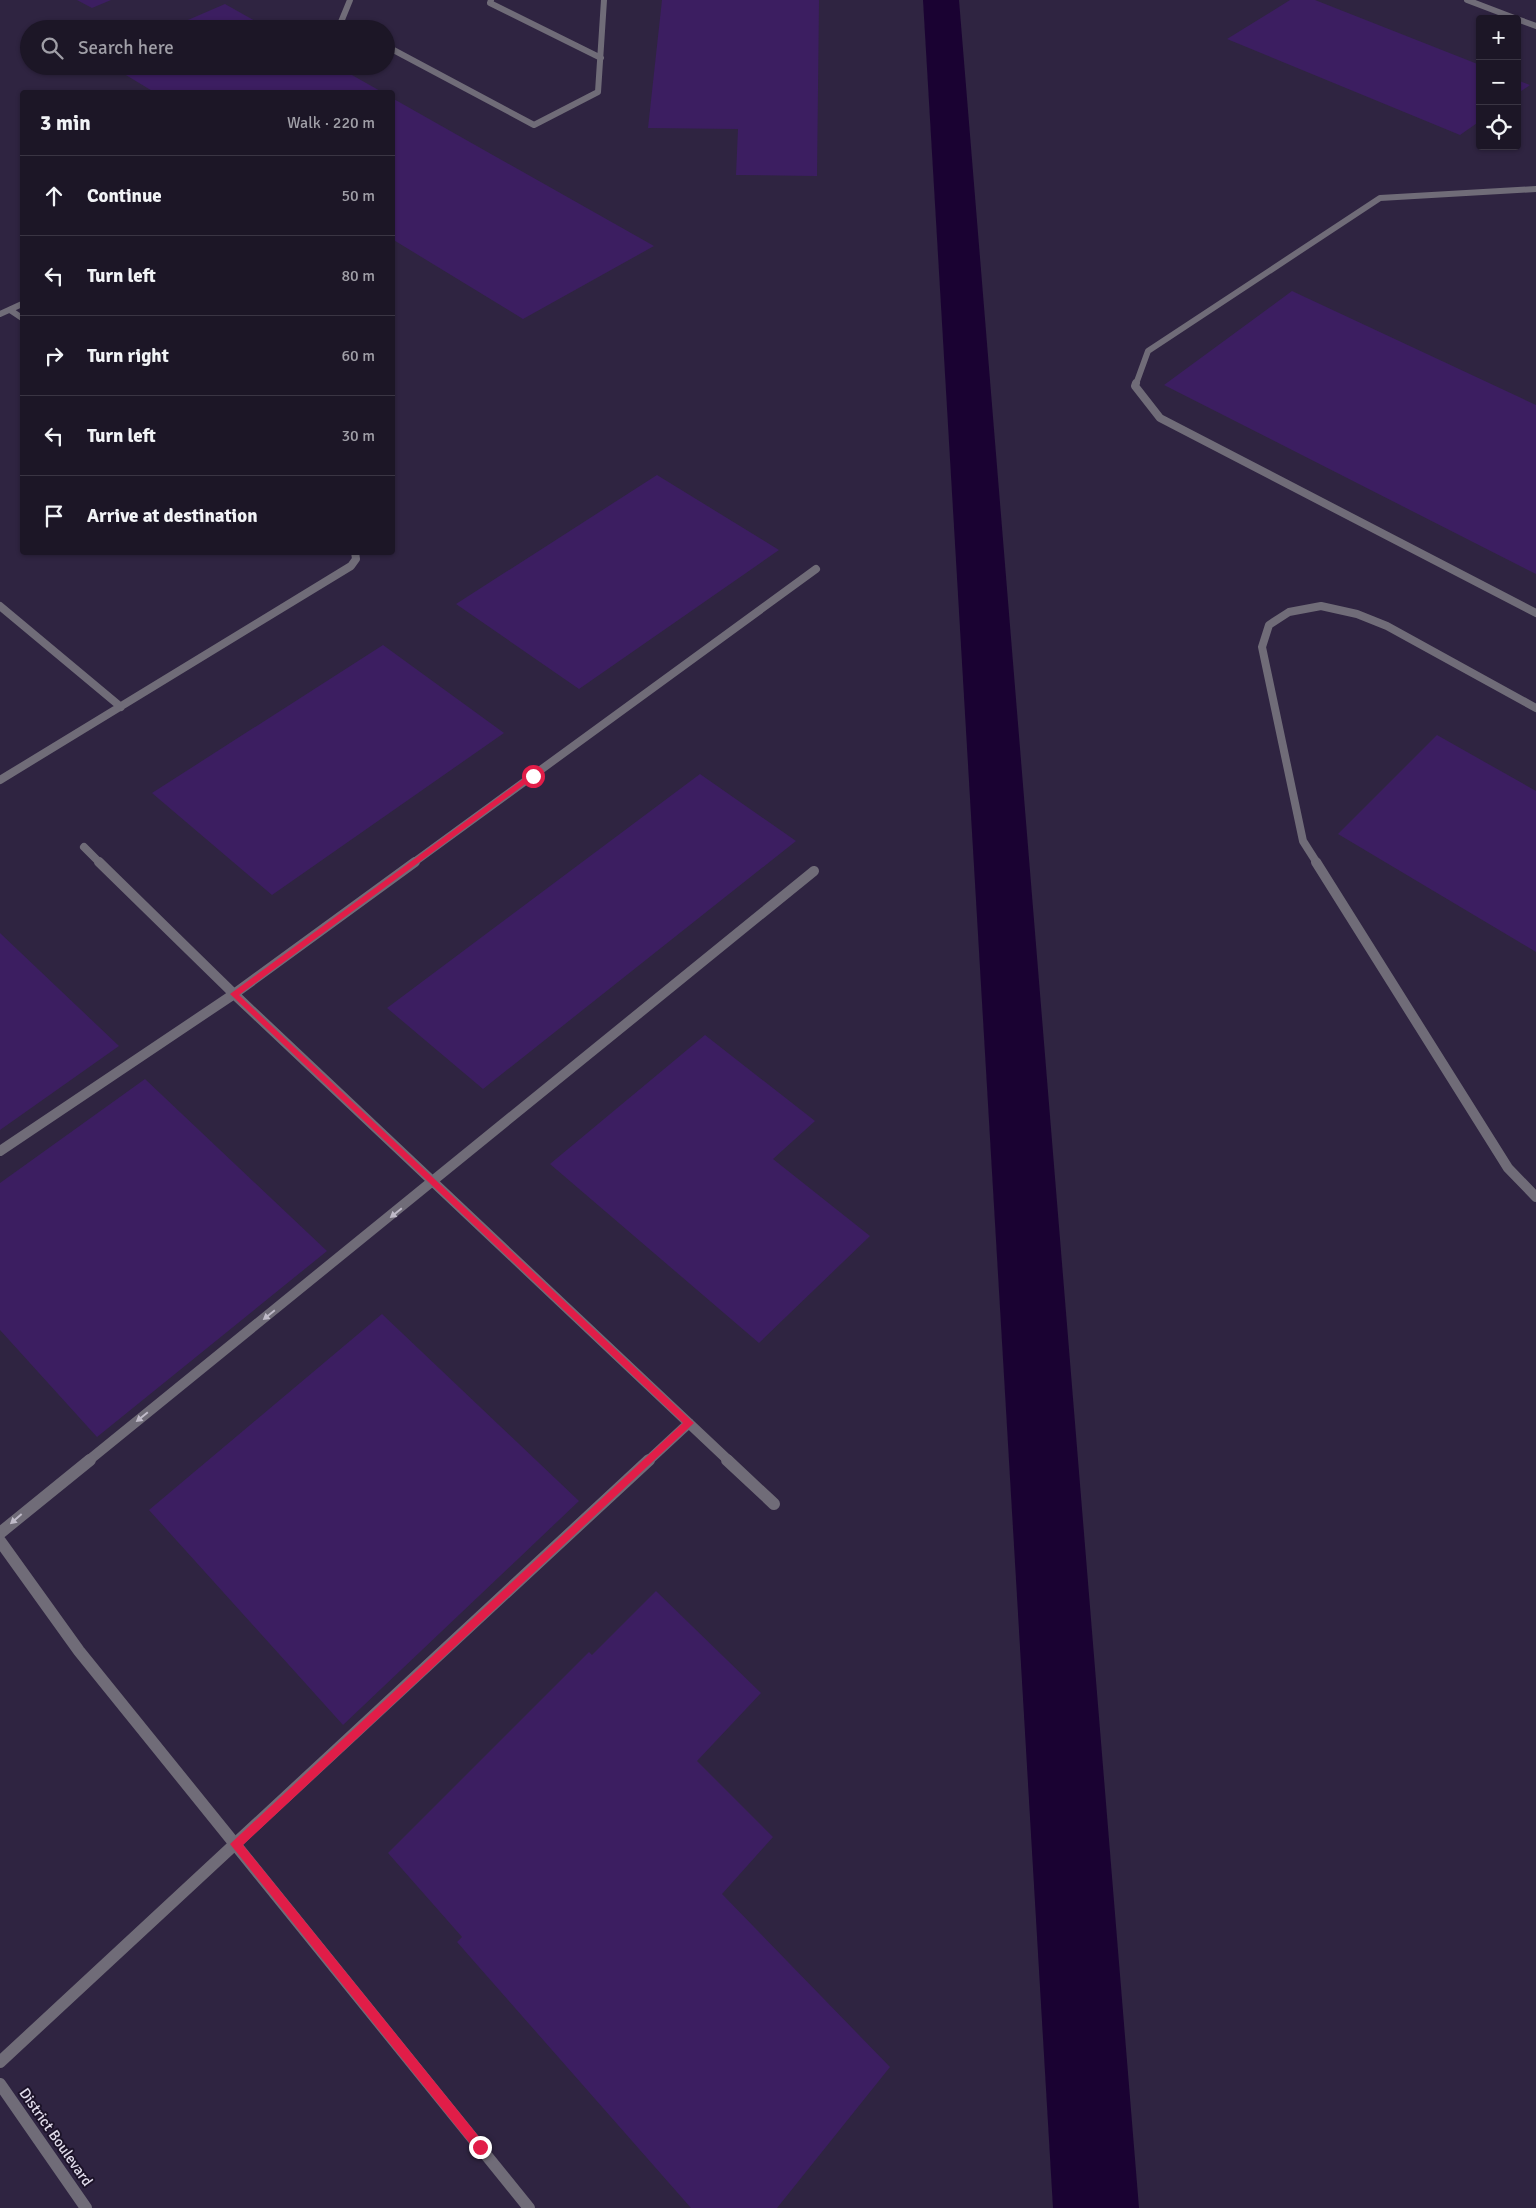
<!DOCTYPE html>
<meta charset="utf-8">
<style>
:root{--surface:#1c1626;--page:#251f2e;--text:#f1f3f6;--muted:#a09fa7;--line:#3a3543}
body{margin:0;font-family:Signika,sans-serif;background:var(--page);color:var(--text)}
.controls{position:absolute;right:15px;top:15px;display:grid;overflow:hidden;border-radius:5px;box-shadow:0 1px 4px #0004}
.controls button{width:45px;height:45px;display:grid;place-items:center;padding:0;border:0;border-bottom:1px solid var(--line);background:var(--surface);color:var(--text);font:25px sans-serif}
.stop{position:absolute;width:15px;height:15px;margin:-11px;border:4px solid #e11d48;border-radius:50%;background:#fff}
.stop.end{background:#e11d48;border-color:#fff;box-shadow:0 1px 5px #0008}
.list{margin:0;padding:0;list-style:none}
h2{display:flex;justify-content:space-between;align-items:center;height:65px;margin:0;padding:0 20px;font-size:21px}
h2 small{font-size:16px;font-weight:400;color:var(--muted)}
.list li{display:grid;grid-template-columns:32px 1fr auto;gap:15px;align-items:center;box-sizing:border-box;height:80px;padding:0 20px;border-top:1px solid var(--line)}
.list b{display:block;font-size:19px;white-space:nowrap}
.list em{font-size:16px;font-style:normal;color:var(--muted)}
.icon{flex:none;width:28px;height:28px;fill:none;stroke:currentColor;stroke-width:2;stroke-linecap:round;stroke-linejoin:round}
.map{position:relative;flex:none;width:1536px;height:2208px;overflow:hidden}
.search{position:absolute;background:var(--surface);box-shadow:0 1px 4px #0004;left:20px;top:20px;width:375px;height:55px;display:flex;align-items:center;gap:12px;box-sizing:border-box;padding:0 18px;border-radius:28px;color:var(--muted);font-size:19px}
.panel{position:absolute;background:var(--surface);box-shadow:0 1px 4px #0004;left:20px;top:90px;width:375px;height:465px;border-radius:5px}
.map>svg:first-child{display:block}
</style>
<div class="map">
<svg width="1536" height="2208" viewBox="0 0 1536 2208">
<rect width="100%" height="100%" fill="#251d33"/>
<path fill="#2f2441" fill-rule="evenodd" d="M 0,0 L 1536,0 L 1536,2208 L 0,2208 ZM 1480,19 L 1517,19 L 1517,146 L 1480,146 ZM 29,29 L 386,29 L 386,66 L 29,66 ZM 22,92 L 392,92 L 392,552 L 22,552 Z"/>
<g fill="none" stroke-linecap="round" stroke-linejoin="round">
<path fill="#1a0232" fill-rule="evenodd" d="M 923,0 L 959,0 L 1139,2208 L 1053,2208 Z"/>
</g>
<path fill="#3c1e61" d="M 77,0 L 111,0 L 92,8 Z
M 662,0 L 819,0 L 817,176 L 736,175 L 738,129 L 648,128 Z
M 1290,0 L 1315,0 L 1480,65 L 1480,121 L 1460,135 L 1227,39 Z
M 225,4 L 269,29 L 167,29 Z
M 111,66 L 336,66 L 382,92 L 154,92 Z
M 1517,80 L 1530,85 L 1517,94 Z
M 392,98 L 654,246 L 523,319 L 392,239 Z
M 1292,291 L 1536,405 L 1536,574 L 1164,385 Z
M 657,475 L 779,550 L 579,689 L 456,604 Z
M 383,645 L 504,733 L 272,895 L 152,793 Z
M 1437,735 L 1536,791 L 1536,952 L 1338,834 Z
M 700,774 L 796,841 L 483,1089 L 387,1008 Z
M 0,933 L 119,1046 L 0,1130 Z
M 705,1035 L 815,1121 L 773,1159 L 870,1236 L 759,1343 L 550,1164 Z
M 145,1079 L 327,1251 L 97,1437 L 0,1330 L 0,1183 Z
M 382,1314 L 579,1501 L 343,1725 L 149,1510 Z
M 656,1591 L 761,1693 L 697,1761 L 773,1837 L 722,1894 L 890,2067 L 777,2208 L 691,2208 L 457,1942 L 462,1937 L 388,1853 L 589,1652 L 592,1655 Z"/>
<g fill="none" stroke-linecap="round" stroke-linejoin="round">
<path stroke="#706c78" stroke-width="6" d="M 350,0 L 341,22 L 353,29
M 491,0 L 490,3 L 601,58
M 1467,0 L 1517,19
M 1517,19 L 1536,26
M 386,46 L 534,125 L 598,92 L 604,0
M 10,310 L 22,318
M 0,314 L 22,304
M 1136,384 L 1148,351 L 1380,198 L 1536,189"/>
<path stroke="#706c78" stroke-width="8" d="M 1136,383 L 1135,386 L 1160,418 L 1536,613
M 0,606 L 121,707
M 0,780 L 351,566 L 356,559 L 355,552
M 84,847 L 100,863
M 413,863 L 816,569
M 1317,863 L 1303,841 L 1262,647 L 1269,625 L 1289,612 L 1321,606 L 1357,614 L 1387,626 L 1536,708"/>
<path stroke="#706c78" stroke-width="10" d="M 99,862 L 234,994 L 415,862
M 1316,862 L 1508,1168 L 1536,1197
M 0,1151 L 234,994 L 729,1461
M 88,1461 L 814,871
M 648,1461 L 689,1423"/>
<path stroke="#706c78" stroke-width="12" d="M 727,1460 L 774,1504
M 0,1533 L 90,1460
M 0,1541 L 79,1651 L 529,2208
M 0,2062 L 649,1460"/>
<path stroke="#706c78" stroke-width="12" d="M 0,2084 L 86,2208"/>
</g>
<defs><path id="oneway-solid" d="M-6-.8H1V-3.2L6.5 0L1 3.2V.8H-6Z" transform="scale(1.25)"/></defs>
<g fill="#bfbac8">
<use href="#oneway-solid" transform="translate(396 1213) rotate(141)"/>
<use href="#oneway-solid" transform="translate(269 1315) rotate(141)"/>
<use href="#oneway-solid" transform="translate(142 1417) rotate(141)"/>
<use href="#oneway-solid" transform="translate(16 1519) rotate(139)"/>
</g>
<path fill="#e11d48" d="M 530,774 L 536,776 L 239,995 L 694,1423 L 243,1845 L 484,2143 L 486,2147 L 480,2153 L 476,2151 L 230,1844 L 683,1423 L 230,994 Z"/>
<g text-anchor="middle" stroke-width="4" stroke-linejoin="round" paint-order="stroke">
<g font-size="15" fill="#e1dceb" stroke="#1c1329">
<text transform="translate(56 2137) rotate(55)" y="5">District Boulevard</text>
</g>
</g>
</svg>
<div class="controls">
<button>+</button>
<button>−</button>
<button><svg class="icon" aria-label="locate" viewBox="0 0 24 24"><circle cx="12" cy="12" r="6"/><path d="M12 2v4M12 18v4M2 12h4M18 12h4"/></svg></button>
</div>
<div class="stop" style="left:533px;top:776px"></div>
<div class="stop end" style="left:480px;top:2147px"></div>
<div class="search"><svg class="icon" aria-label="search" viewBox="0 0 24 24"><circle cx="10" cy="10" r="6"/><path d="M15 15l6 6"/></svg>Search here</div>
<section class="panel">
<h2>3 min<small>Walk · 220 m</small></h2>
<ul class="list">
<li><svg class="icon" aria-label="ahead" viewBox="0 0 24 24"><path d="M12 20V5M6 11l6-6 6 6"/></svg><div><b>Continue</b></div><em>50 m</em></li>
<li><svg class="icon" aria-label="left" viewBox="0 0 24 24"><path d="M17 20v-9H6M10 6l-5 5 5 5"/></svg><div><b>Turn left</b></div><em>80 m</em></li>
<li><svg class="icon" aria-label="right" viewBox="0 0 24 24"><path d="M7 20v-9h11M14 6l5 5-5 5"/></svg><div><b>Turn right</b></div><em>60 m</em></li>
<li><svg class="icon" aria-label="left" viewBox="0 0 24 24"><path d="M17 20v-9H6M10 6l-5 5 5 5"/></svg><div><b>Turn left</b></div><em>30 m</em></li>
<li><svg class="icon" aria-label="arrive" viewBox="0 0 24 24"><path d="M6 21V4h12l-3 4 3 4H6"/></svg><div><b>Arrive at destination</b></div></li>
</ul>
</section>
</div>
